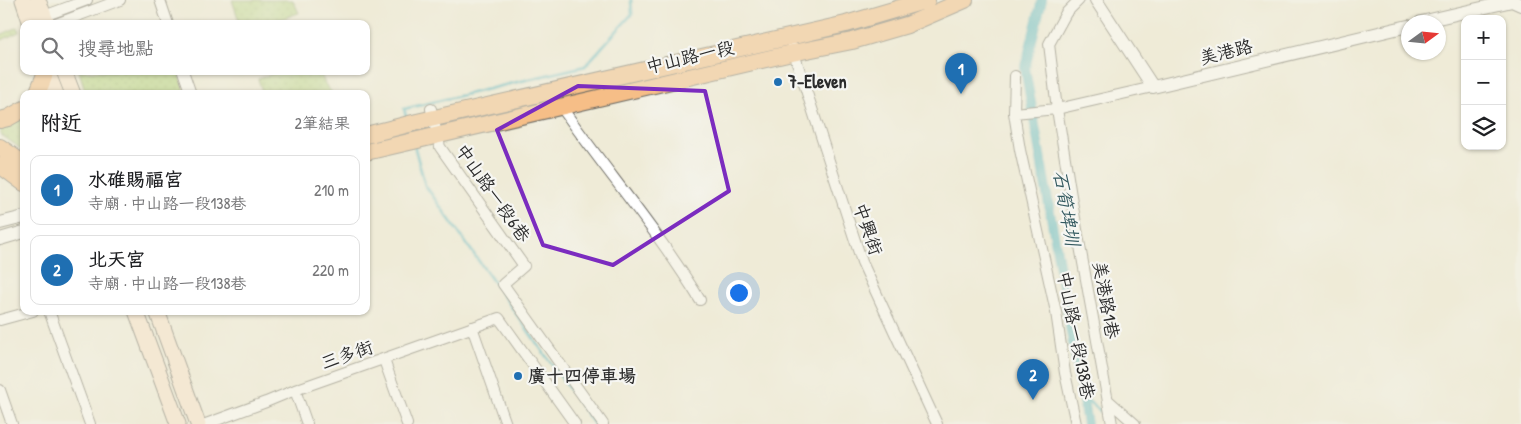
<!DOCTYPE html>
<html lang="zh-TW">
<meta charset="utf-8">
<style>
:root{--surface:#fff;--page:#f6f6f6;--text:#202124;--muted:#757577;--line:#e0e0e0;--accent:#1f6fb2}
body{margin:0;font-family:"Patrick Hand","LXGW WenKai TC",sans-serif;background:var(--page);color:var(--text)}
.controls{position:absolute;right:15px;top:15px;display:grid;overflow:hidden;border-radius:10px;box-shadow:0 1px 4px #0004}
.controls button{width:45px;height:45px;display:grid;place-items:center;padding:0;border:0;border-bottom:1px solid var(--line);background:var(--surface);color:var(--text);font:25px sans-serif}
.compass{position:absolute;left:1401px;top:15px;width:45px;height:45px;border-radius:50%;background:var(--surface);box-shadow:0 1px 4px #0004;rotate:75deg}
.you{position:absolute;left:738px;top:292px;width:18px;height:18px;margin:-12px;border:4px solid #fff;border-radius:50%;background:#1a73e8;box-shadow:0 0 0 8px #1a73e833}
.badge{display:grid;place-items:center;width:32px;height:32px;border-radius:50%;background:var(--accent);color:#fff;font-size:16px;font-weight:700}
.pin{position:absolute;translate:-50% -41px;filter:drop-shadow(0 1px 2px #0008)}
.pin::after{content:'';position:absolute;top:26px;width:18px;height:15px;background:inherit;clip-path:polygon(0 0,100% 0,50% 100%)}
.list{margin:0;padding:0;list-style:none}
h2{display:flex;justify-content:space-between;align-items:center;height:65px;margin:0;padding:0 20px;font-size:21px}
h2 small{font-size:16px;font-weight:400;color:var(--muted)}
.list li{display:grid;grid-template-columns:32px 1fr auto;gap:15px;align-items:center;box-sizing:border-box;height:70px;margin:0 10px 10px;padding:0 10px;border:1px solid var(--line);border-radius:10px}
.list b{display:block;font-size:19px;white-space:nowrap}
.list p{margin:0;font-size:16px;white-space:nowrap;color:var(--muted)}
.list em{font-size:16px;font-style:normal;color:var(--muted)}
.icon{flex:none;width:28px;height:28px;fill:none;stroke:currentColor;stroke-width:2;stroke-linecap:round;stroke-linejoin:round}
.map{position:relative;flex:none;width:1521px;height:424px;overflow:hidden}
.search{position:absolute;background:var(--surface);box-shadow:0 1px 4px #0004;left:20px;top:20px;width:350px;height:55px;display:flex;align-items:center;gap:12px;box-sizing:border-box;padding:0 18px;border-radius:10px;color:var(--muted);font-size:19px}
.panel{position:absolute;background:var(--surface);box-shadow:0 1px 4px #0004;left:20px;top:90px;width:350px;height:225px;border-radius:10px}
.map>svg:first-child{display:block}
</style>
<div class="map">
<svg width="1521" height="424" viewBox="0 0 1521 424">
<defs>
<pattern id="green-dots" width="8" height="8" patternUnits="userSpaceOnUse" patternTransform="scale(1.25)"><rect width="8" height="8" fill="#b0d27b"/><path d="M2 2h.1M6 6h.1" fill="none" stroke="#98b46a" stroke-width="1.8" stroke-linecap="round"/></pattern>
</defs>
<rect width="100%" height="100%" fill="#f6f6f2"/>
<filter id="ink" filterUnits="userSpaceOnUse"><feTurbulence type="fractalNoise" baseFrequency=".02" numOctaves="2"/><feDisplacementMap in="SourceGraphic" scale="10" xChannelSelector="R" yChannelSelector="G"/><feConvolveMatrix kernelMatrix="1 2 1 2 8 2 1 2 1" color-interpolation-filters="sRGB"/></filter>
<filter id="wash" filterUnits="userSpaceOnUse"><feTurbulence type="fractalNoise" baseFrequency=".0096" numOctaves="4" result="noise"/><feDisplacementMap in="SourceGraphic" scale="20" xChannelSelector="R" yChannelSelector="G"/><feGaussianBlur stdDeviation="1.12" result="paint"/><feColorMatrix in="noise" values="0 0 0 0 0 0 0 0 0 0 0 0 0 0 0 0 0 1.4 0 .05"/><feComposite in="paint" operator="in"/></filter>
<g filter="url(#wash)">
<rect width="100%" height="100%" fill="#efebd7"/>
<path fill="url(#green-dots)" stroke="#6e7e53" d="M 232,0 L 293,0 L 299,13 L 266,24 L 240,24 Z
M 18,27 L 19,32 L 0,41 L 0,35 Z
M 79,71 L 179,71 L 186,94 L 86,94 Z
M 281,71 L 320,71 L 325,84 L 333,94 L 263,94 L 258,79 Z
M 24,115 L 24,151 L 0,134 L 0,125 Z"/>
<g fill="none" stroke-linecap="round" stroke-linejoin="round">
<path stroke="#44b1c1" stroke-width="3" d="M 65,15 L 88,7
M 407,120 L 404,109 L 585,66 L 632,14 L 631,0
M 414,145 L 425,185 L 594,424
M 1083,397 L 1108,417"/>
<path stroke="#44b1c1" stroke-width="10" d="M 1042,0 L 1025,68 L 1087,424"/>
</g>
</g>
<g filter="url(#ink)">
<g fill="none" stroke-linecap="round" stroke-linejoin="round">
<defs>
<path id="minor" d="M 160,0 L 168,24
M 1079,0 L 1066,13 L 1049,44 L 1057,109 L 1071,196 L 1112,424
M 44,16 L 87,0
M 56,24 L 120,0
M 792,47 L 862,262 L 937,424
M 183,71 L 191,94
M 1015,76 L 1014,113 L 1020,150 L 1056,312 L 1065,373 L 1076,424
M 562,108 C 607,172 659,233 700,300
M 431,109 L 440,147 L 524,266 L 503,284 L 603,424
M 1014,113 L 1057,109 L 1153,87
M 49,311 L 90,424
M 0,320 L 33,311
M 472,327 L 506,424
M 384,360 L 407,424
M 0,390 L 12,424
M 295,390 L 307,424
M 1108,400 L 1135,424
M 206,424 L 266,402 L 295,390 L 499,318 L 575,424"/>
<path id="tertiary" d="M 1096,0 L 1153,87 L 1408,26
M 1421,22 L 1512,1 L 1521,5
M 0,223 L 24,217
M 0,239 L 24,232"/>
<path id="secondary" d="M 23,0 L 31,24
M 38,0 L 47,24
M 47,71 L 56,94
M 64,71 L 73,94
M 136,311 L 178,424
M 157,311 L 198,424"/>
<path id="primary" d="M 37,94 L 44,77 L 45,71
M 0,120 L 8,118 L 24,109
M 366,135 L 417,122 L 846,24 L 927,0
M 0,147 L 24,164
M 366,152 L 792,53 L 852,41 L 907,25 L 965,0
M 0,165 L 24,183"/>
</defs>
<use href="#minor" stroke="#706e67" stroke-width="12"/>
<use href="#tertiary" stroke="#706e67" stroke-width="14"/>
<use href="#secondary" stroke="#706e67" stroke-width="17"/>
<use href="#primary" stroke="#706e67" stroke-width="18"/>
<use href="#minor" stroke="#fff" stroke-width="10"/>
<use href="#tertiary" stroke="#fff" stroke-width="12"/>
<use href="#secondary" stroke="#fbe5cf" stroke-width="15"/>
<use href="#primary" stroke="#f6be87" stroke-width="16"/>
</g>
</g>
<path d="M0 0H1521V424H0ZM 578,86 L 705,91 L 729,191 L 613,265 L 543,245 L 497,130 Z" fill="#efebd7" fill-opacity=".55" fill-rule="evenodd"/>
<path fill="none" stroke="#7b2cbf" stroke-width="4" stroke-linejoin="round" d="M 578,86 L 705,91 L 729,191 L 613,265 L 543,245 L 497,130 Z"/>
<g fill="#1f6fb2" stroke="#f6f6f2" stroke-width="2">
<circle cx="778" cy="82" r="5"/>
<circle cx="518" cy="376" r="5"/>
</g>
<g text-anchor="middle" stroke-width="4.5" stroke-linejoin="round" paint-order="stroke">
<g font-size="18" fill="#2b2b2b" stroke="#f6f6f2">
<text transform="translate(1226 52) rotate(-14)" y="6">美港路</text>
<text transform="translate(690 57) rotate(-13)" y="6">中山路一段</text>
<text transform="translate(493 193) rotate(55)" y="6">中山路一段6巷</text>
<text transform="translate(868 229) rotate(71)" y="6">中興街</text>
<text transform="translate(1106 300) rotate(80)" y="6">美港路1巷</text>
<text transform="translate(1076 335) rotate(79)" y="6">中山路一段138巷</text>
<text transform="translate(347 355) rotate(-19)" y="6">三多街</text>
</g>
<g font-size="18" font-weight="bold" fill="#2b2b2b" stroke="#f6f6f2" text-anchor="start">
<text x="788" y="88">7-Eleven</text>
<text x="528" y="382">廣十四停車場</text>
</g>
<g font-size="19" font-style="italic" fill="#345a60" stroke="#f6f6f2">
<text transform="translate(1067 208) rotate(80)" y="7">石筍埤圳</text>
</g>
</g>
</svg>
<div class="controls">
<button>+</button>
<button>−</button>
<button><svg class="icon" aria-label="layers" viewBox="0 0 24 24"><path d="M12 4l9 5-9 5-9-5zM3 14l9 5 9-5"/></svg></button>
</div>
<svg class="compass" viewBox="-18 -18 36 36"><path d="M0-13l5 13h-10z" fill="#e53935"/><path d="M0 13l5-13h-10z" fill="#757577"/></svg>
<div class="you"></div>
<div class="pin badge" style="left:961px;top:94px">1</div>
<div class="pin badge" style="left:1033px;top:400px">2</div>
<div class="search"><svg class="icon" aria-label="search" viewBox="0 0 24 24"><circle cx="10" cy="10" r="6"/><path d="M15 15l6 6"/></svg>搜尋地點</div>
<section class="panel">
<h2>附近<small>2筆結果</small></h2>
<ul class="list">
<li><span class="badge">1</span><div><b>水碓賜福宮</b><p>寺廟 · 中山路一段138巷</p></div><em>210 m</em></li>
<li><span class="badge">2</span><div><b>北天宮</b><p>寺廟 · 中山路一段138巷</p></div><em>220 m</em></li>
</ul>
</section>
</div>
